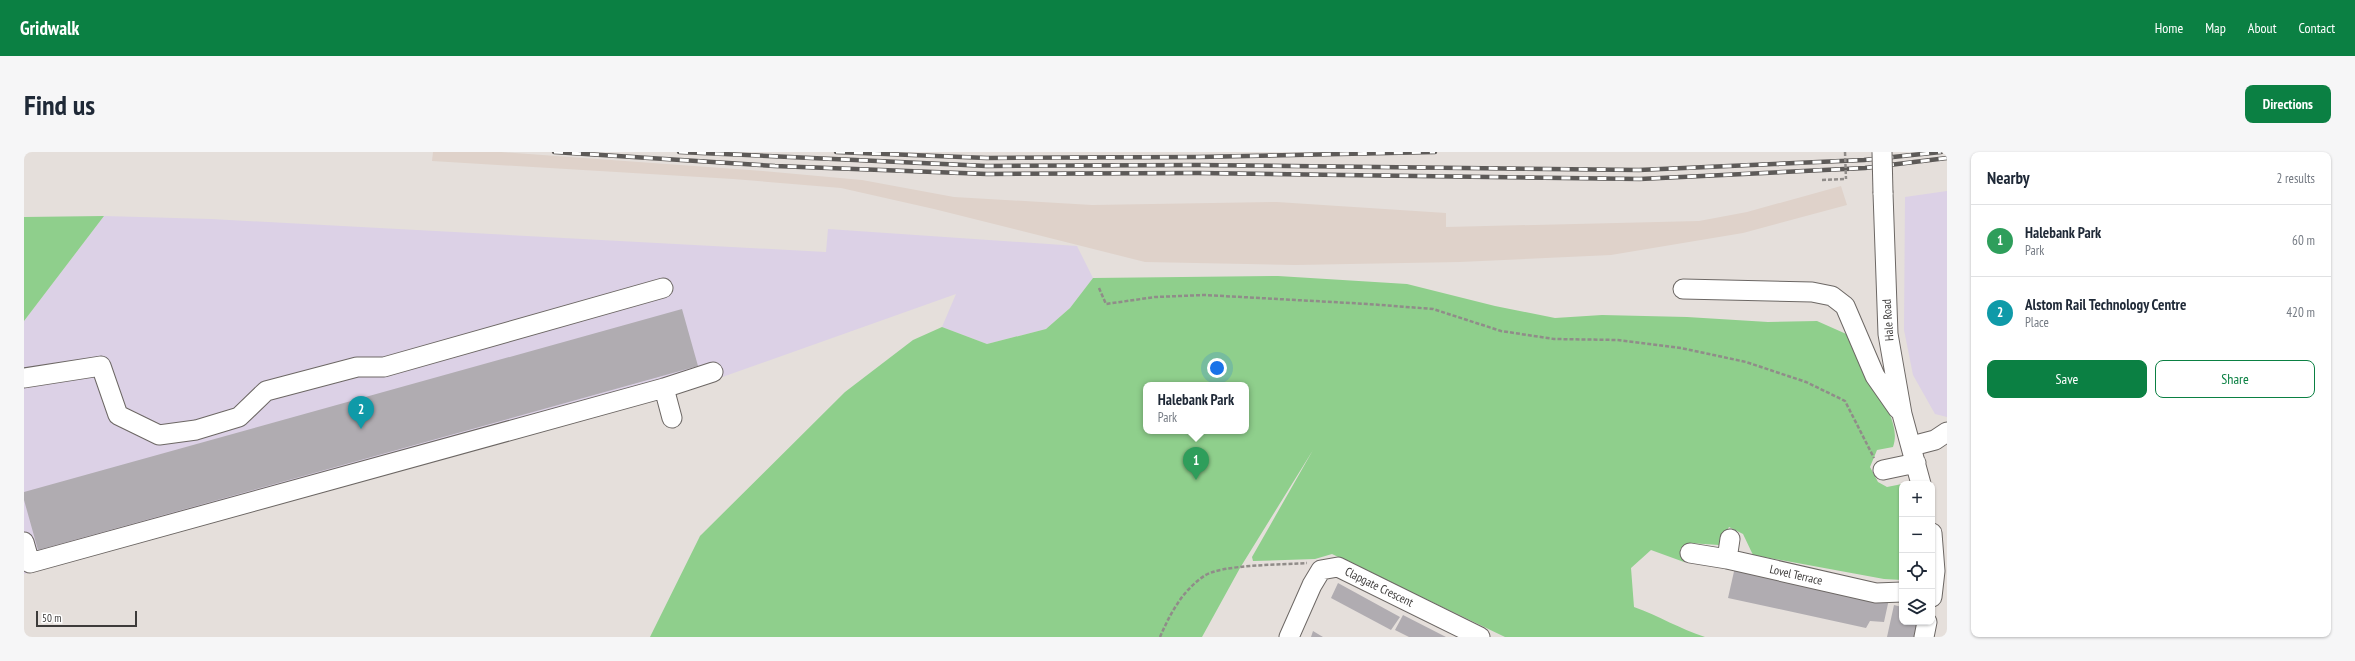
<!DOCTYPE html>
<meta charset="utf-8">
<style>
:root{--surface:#fff;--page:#f6f6f7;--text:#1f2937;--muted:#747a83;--line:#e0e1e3;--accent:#0b8043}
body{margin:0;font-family:"PT Sans Narrow",sans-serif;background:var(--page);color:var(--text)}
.controls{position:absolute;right:12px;bottom:12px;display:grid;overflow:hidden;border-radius:8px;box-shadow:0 1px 3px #0004}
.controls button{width:36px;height:36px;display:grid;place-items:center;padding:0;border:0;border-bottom:1px solid var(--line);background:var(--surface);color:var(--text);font:20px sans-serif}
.scale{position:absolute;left:12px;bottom:10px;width:101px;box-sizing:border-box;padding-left:4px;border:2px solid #3d3b3a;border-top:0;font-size:11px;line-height:14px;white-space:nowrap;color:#3d3b3a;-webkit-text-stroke:3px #fff;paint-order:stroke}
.you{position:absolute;left:1193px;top:216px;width:14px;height:14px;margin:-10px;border:3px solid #fff;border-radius:50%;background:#1a73e8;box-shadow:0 0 0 6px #1a73e833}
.badge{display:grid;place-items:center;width:26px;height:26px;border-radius:50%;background:var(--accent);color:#fff;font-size:13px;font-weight:700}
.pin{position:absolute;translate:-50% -33px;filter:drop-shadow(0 1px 2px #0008)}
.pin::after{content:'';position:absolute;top:21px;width:14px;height:12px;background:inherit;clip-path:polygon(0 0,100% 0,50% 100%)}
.popup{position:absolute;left:1119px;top:230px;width:106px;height:52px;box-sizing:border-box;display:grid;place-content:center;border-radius:8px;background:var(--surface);filter:drop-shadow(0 1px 3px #0005);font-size:13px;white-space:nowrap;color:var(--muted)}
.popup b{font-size:15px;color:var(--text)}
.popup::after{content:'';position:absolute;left:50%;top:100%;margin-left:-8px;border:8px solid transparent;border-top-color:var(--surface)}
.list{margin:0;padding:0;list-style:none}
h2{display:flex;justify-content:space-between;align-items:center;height:52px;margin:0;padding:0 16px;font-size:17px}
h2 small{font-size:13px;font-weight:400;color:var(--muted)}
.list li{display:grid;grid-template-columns:26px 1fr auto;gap:12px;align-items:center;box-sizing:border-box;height:72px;padding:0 16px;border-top:1px solid var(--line)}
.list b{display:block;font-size:15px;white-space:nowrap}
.list p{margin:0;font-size:13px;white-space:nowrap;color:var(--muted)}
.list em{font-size:13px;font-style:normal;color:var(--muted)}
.actions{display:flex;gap:8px;padding:12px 16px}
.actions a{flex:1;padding:9px 0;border:1px solid var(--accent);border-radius:8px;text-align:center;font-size:14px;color:var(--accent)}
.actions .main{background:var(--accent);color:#fff}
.icon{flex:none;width:22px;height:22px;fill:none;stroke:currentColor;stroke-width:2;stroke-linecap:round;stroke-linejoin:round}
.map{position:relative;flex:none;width:1923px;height:485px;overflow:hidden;border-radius:8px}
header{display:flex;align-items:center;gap:24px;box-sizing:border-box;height:56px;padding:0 20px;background:var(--accent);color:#fff}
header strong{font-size:19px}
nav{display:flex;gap:22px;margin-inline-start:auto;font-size:14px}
.intro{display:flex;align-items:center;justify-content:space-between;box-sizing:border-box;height:96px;padding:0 24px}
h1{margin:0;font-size:28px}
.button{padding:10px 18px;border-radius:8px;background:var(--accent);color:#fff;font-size:14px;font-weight:700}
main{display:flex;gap:24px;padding:0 24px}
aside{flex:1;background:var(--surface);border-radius:8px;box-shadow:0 1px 3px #0004}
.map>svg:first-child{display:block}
</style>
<header>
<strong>Gridwalk</strong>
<nav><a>Home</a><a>Map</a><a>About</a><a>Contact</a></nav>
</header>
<div class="intro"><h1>Find us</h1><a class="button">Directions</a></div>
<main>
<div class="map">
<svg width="1923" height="485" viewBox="0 0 1923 485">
<rect width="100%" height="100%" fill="#e5dfdb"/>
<path fill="#dcd1e6" d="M 1923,39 L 1923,265 L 1911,262 L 1889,223 L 1880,178 L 1881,45 Z
M 80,64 L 187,67 L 802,100 L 804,77 L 1053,94 L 1069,126 L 1046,156 L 1022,177 L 963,192 L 918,175 L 932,142 L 687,229 L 0,422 L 0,169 Z"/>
<path fill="#dfd2ca" d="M 409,0 L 477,0 L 739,19 L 838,28 L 930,45 L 1068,53 L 1253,50 L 1422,61 L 1422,75 L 1675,69 L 1723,60 L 1817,34 L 1823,53 L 1719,81 L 1587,103 L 1436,110 L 1271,113 L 1121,110 L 910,57 L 817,36 L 709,27 L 408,9 Z"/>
<path fill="#8fcf8c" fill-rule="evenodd" d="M 80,64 L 0,169 L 0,65 Z
M 1254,124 L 1383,132 L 1471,154 L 1531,166 L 1578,163 L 1663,165 L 1744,170 L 1793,169 L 1829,185 C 1833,196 1837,207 1842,217 C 1852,240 1878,270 1869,295 L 1853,298 L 1846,315 L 1854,330 L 1863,335 L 1878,332 L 1878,428 L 1860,427 L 1729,403 L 1719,382 L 1705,375 L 1695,393 L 1665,391 L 1656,398 L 1660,410 L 1627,398 L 1607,416 L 1610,455 C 1635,464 1656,477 1681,485 L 1481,485 L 1308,402 L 1291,407 L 1229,409 L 1228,405 L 1289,298 L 1216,416 L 1178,485 L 626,485 L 676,384 L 821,240 L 889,188 L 918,175 L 963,192 L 1022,177 L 1046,156 L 1069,126 ZM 1122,233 L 1222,233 L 1222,279 L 1122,279 Z"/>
<path fill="#b0acb1" d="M 658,157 L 674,214 L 14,398 L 0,348 L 0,340 Z
M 1711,415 L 1865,447 L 1860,470 L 1846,469 L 1842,476 L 1704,446 Z
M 1314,431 L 1376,465 L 1367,478 L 1307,446 Z
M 1870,453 L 1878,455 L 1878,470 L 1897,470 L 1894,485 L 1863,485 Z
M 1379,463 L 1422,485 L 1385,485 L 1371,478 Z
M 1289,479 L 1299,485 L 1287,485 Z"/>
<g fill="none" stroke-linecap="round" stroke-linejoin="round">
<defs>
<path id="minor" d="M 1859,41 L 1864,182 L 1878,262 L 1897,332
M 1659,137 L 1788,140 L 1808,144 L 1821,154 L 1851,224 L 1874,257
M 0,226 L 77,214 L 94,263 L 135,283 L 172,278 L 215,265 L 242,239 L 333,215 L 360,215 L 639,136
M 640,236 L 648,266
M 1888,294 L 1911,288 L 1923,280
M 1859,318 L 1892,311
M 1908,381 L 1911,419 L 1908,445
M 0,390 L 6,411 L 640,236 L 689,220
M 1666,401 L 1703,407 L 1852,441 L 1878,440
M 1703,407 L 1706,387
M 1265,485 L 1288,433 L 1297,418 L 1314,415 L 1456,485
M 1900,485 L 1903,470"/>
</defs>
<use href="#minor" stroke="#6c6764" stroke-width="21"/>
<path stroke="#908c89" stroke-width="2.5" stroke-dasharray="4 2" stroke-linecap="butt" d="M 1798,28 L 1822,27
M 1075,136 L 1082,152 L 1131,145 L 1181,143 L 1344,152 L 1409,157 L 1477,179 L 1530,187 L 1594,188 L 1657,196 L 1722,210 L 1782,230 L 1821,249 L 1850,306
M 1136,485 C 1146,462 1158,439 1180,424 C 1198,412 1259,413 1283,411"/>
<use href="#minor" stroke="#fff" stroke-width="19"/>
<defs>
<path id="rail" d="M 530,0 L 751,14 L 963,22 L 1174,21 L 1616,27 L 1841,16 L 1923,6
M 655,0 L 963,14 L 1174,13 L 1615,18 L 1840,8 L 1917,0
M 812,0 L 963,6 L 1174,5 L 1411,0"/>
</defs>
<use href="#rail" stroke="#5d5a58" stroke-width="4.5"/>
<use href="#rail" stroke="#fff" stroke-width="3" stroke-dasharray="9" stroke-linecap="butt"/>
<defs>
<path id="minor-bridge" d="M 1858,0 L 1859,41"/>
</defs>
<use href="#minor-bridge" stroke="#6c6764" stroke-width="21" stroke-linecap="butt"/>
<path stroke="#908c89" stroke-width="2.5" stroke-dasharray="4 2" stroke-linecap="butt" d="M 1821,0 L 1822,27"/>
<use href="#minor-bridge" stroke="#fff" stroke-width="19"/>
</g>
<g text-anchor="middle" stroke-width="3" stroke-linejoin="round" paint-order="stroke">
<g font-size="12" fill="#3d3b3a" stroke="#fff">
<text transform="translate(1864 168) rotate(-94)" y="4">Hale Road</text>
<text transform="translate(1772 423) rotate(13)" y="4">Lovel Terrace</text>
<text transform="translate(1355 435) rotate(26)" y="4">Clapgate Crescent</text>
</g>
</g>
</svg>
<div class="controls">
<button>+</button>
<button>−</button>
<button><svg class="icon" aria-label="locate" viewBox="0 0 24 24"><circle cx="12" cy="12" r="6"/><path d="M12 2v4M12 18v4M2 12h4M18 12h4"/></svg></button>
<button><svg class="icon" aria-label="layers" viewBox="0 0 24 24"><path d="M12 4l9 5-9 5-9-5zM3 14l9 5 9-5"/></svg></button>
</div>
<div class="scale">50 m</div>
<div class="you"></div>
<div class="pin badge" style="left:1172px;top:328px;background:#2e9e5b">1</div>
<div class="popup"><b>Halebank Park</b>Park</div>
<div class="pin badge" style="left:337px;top:277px;background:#0f9aa8">2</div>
</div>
<aside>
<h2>Nearby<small>2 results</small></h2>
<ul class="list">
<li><span class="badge" style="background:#2e9e5b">1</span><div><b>Halebank Park</b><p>Park</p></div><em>60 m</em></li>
<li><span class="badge" style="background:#0f9aa8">2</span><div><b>Alstom Rail Technology Centre</b><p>Place</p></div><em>420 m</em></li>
</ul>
<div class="actions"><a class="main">Save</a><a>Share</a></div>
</aside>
</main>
